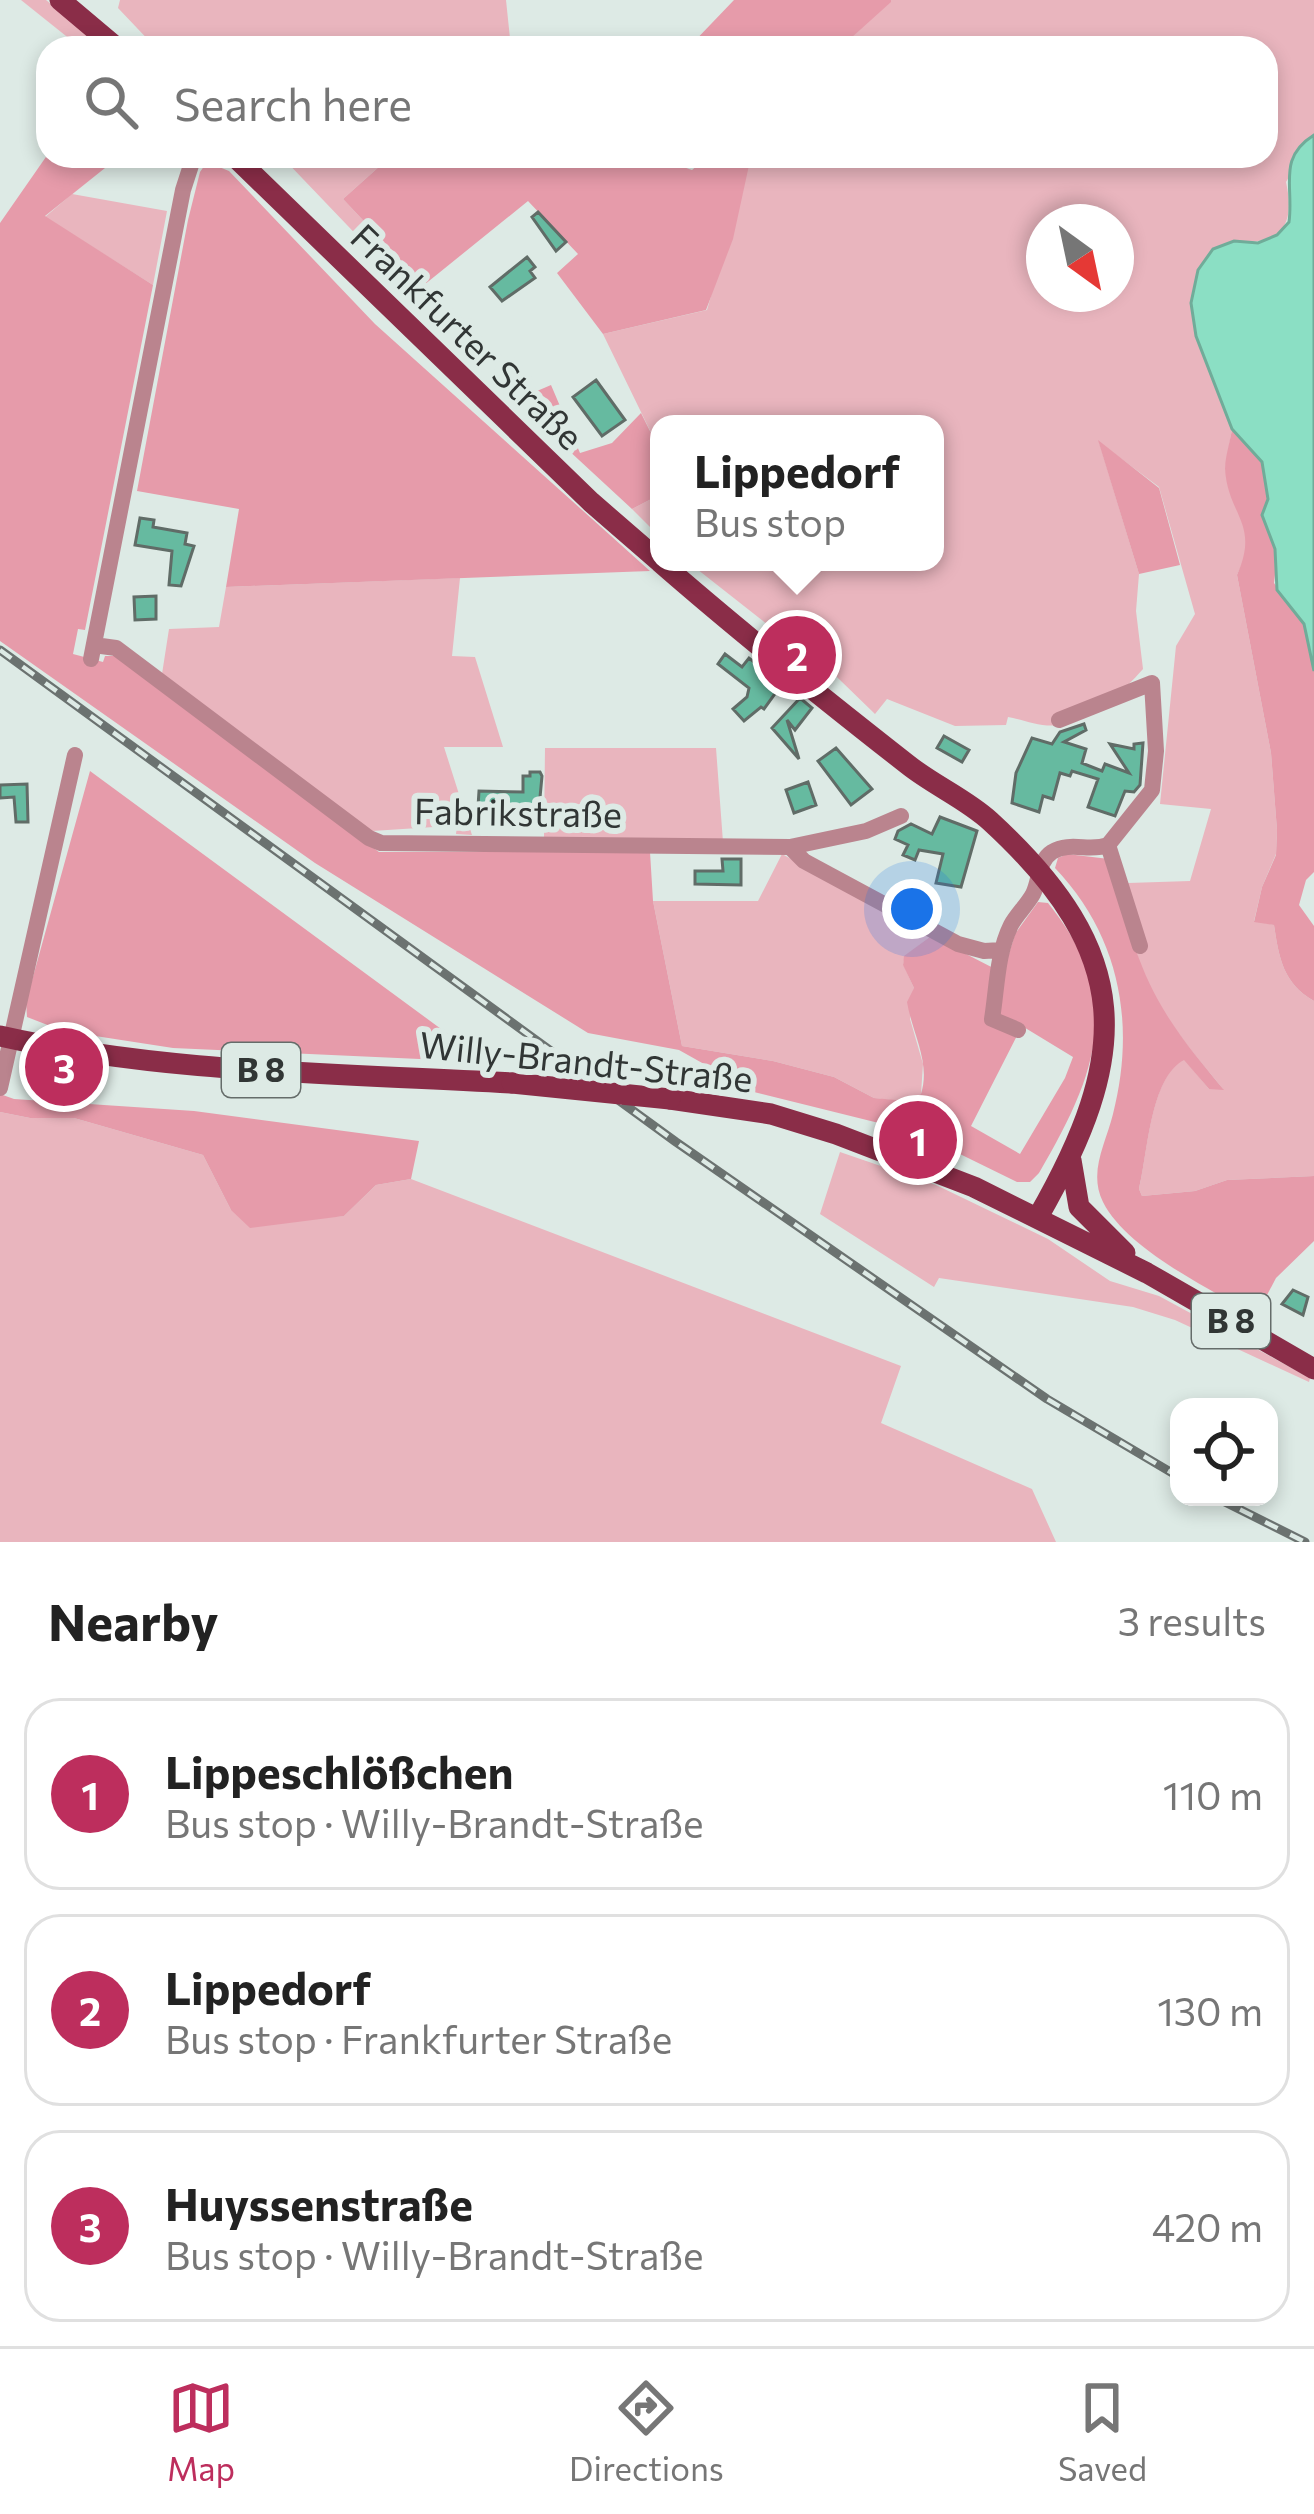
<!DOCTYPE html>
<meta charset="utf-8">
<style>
:root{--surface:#fff;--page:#f6f6f6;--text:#222;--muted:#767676;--line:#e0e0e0;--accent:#bd2e5d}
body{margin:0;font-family:Commissioner,sans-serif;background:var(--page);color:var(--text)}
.controls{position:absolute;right:36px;bottom:36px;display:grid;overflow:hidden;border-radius:24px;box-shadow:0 6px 18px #0003}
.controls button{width:108px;height:108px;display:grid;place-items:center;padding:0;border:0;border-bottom:3px solid var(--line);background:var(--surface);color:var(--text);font:60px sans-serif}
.compass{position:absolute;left:1026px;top:204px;width:108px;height:108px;border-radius:50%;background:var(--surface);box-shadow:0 6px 18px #0003;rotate:147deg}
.you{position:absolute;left:912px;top:909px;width:42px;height:42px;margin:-30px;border:9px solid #fff;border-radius:50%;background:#1a73e8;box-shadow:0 0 0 18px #1a73e833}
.badge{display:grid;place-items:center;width:78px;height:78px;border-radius:50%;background:var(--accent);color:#fff;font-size:39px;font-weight:700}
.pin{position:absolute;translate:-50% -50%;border:6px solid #fff;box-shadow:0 3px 12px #0006}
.popup{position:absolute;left:650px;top:415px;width:294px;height:156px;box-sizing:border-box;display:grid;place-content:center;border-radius:24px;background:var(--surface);filter:drop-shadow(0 3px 9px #0005);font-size:39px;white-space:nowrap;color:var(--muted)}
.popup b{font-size:45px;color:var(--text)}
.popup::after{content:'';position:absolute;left:50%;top:100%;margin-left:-24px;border:24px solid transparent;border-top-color:var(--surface)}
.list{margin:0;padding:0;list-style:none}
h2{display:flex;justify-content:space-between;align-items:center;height:156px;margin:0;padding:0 48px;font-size:51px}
h2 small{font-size:39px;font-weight:400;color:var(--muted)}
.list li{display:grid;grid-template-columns:78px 1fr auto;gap:36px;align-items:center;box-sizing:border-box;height:192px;margin:0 24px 24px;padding:0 24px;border:3px solid var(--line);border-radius:36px}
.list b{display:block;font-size:45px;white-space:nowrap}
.list p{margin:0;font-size:39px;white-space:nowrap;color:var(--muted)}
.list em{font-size:39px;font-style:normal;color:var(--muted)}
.icon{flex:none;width:66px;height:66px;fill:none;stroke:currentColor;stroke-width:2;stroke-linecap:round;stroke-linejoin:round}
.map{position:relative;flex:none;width:1314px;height:1542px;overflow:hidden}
.search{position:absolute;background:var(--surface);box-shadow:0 6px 18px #0003;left:36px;right:36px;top:36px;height:132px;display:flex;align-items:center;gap:30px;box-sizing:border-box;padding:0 42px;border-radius:36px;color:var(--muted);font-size:45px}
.sheet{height:804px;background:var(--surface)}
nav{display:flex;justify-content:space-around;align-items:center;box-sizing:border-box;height:168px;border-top:3px solid var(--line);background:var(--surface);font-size:33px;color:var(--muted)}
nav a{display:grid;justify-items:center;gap:6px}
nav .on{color:var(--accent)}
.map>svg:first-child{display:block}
</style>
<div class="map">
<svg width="1314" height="1542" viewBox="0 0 1314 1542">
<rect width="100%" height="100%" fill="#ddeae5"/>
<path fill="#e9b5be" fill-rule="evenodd" d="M 21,0 L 46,0 L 105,48 L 81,48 Z
M 120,0 L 506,0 L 511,48 L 156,48 L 118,8 Z
M 891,0 L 1314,0 L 1314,135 L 1286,182 C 1296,227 1280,246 1234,241 L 1196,336 L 1232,429 L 1225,469 L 1247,534 L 1248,551 L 1237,575 L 1271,753 L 1277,830 L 1276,854 L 1262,887 L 1254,921 L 1274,925 C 1279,958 1283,983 1314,1001 L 1314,1176 L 1227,1180 L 1195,1191 L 1142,1196 L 1139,1189 C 1148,1152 1150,1078 1184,1059 L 1209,1089 L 1223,1089 C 1190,1048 1149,1004 1136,950 C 1131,929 1131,905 1128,883 L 1190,881 L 1211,809 L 1160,804 L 1176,646 L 1195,614 L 1159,487 L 1099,442 L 1139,574 L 1136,611 L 1143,669 C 1123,692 1094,716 1064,724 C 1044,729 1026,720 1008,717 L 1006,725 L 955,726 L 887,699 L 875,714 L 806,647 L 777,632 L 688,562 L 935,562 L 935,424 L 659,424 L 659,449 L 603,334 L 707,310 L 751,156 L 1266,156 L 1266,48 L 840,48 ZM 1044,222 L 1116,222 L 1116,294 L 1044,294 Z
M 281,156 L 391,156 L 343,199 L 424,285 L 413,294 Z
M 72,194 L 167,211 L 153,285 L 45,217 Z
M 659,495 L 659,536 L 632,509 Z
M 460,578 L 452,656 L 475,657 L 503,747 L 444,747 L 472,835 L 456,834 L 457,826 L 448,819 L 434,827 L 372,831 L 162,674 L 169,629 L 219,627 L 226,587 Z
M 545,748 L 716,748 L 723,842 L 544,837 Z
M 782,854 L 931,936 L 905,956 L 903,964 L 914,988 L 910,1019 L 923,1064 L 921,1094 L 907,1102 L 874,1098 L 834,1077 L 773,1061 L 682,1046 L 653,901 L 758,901 Z
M 0,1112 L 30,1118 L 74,1118 L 203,1155 L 231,1210 L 303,1219 L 344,1216 L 376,1185 L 411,1179 L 901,1366 L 881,1423 L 1032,1489 L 1056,1542 L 0,1542 Z
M 840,1152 L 936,1185 L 1048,1239 L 1110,1281 L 1159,1296 L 1310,1378 L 1309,1382 L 1175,1320 L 1133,1307 L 939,1278 L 934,1287 L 820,1214 Z"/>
<path fill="#e69baa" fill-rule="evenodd" d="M 734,0 L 891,0 L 891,2 L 840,48 L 688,48 Z
M 48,154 L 120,156 L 45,216 L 153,285 L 85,630 L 78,629 L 73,654 L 103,662 L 105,656 L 116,656 L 379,852 L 650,852 L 653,901 L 682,1046 L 773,1061 L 834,1077 L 874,1098 L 907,1101 L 921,1094 C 931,1062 912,1033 907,1002 L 914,988 L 903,965 L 904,956 L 931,936 L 1003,973 L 1015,934 L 1038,902 L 1048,903 C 1127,1000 1095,1077 1039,1173 L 1030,1182 L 1017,1182 L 915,1132 L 754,1092 L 679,1050 L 588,1033 L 315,863 L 0,641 L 0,223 ZM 1022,1026 L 1073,1057 L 1065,1078 L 1020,1154 L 971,1126 Z
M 391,156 L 678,156 L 675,164 L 692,170 L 705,159 L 751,156 L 733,239 L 706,310 L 603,334 L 557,273 L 578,254 L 528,201 L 424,285 L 343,199 Z
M 207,162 L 229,171 L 375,324 L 650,571 L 226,587 L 239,509 L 137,491 L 188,220 L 200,172 Z
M 551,385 L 580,453 L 612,443 L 641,413 L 659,449 L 659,495 L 632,509 L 526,411 L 530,394 Z
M 1232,429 L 1262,462 L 1268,499 L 1264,522 C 1278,539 1277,562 1274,583 L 1304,625 L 1314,669 L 1314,872 L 1306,880 L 1299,905 L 1314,926 L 1314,1001 C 1283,983 1279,958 1274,925 L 1254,922 L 1262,887 L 1276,855 L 1277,830 L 1271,753 L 1237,575 C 1260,523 1228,516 1225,469 C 1225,457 1230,442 1232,429 Z
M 1098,440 L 1159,488 L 1180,565 L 1139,574 Z
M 90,771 L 486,1062 L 173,1048 L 63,1031 L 27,1017 L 26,1002 Z
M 1067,854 L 1109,859 C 1123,907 1134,957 1158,1000 C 1176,1033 1201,1062 1224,1090 L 1209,1089 L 1184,1060 C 1150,1078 1148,1153 1139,1189 L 1142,1196 L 1195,1191 L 1227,1180 L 1314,1176 L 1314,1241 L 1276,1278 L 1256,1316 C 1211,1289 1127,1250 1103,1202 C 1088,1172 1106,1143 1113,1114 C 1136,1024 1120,936 1055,868 L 1058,858 Z
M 0,1094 L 14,1099 L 194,1111 L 419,1141 L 411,1179 L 376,1185 L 344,1216 L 250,1228 L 231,1210 L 203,1155 L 74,1118 L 30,1118 L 0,1112 Z"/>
<path fill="#8bdfc4" stroke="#70ac99" stroke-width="3" d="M 1314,135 L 1314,671 L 1304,624 L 1277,590 L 1275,549 L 1262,515 L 1268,499 L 1262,462 L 1232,429 L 1196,336 L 1191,303 L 1198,270 L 1213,249 L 1234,241 L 1258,243 L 1277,235 L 1289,222 C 1294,186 1277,158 1314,135 Z"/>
<path fill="#66baa0" stroke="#606c67" stroke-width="3" d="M 538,212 L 566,242 L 556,251 L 532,217 Z
M 527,257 L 535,267 L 530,271 L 535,278 L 502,301 L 490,287 Z
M 596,380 L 625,420 L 602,436 L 573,397 Z
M 140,518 L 154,520 L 153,527 L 187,533 L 185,544 L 194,546 L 181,586 L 169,585 L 172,551 L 135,545 Z
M 156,596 L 156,619 L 135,620 L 134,597 Z
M 725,654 L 742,667 L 749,658 L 782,684 L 764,709 L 761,707 L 744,721 L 733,709 L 747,697 L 749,688 L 718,664 Z
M 800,698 L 812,708 L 795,730 L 787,720 L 799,759 L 772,728 Z
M 1084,724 L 1086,730 L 1064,742 L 1086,749 L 1082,763 L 1102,771 L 1105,764 L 1129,773 L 1110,744 L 1134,749 L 1134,744 L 1143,743 L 1140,785 L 1134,792 L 1125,791 L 1115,816 L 1088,807 L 1098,779 L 1072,771 L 1070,776 L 1060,773 L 1053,799 L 1043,796 L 1039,812 L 1012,803 L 1016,773 L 1032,738 L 1052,744 L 1060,732 Z
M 944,736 L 969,750 L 962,762 L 937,748 Z
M 836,748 L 872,789 L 851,805 L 818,761 Z
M 530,772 L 540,772 L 542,776 L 538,819 L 505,818 L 505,808 L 478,807 L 479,791 L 523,792 L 523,776 L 530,776 Z
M 808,782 L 816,805 L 794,813 L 786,790 Z
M 27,784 L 28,822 L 16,822 L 14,797 L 0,798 L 0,785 Z
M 940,817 L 977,831 L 961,887 L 936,883 L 943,854 L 919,850 L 915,860 L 903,855 L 908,845 L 895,839 L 898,831 L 911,824 L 932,834 Z
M 722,859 L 741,859 L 741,885 L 695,884 L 695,871 L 723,871 Z
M 1293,1290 L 1308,1297 L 1303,1315 L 1282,1304 Z"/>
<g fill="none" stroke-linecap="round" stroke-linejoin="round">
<path stroke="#ba848e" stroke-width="16" d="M 94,645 L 116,648 L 369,838 L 381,843 L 790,847 L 866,831 L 901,816
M 91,659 L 183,190 L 194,156
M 1059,720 L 1152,683 L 1156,751 L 1152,790 L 1108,845
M 1108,845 L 1140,946
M 790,847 L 804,861 L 958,944 L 984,951 L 1002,950
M 1018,1030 L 992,1019 C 997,988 997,953 1011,925 C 1017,914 1027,905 1033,894 C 1040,880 1038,861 1052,852 C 1070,841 1090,852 1108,845
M 0,1088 L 75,755"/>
<path stroke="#8a2d48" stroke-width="21" d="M 60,0 L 117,48
M 234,156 L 591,502 L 659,561
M 660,562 C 740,632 824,699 907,764 C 933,785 966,799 990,821 C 1136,955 1131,1054 1038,1217
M 0,1036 C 168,1074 341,1073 512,1083
M 670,1099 L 771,1114 L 836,1134 L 974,1187 L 1147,1273 L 1314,1369
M 1071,1160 L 1079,1207 L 1125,1253"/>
<defs>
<path id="rail" d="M 0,650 L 676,1142 L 1047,1399 L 1179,1477
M 1215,1497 L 1305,1542"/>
</defs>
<use href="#rail" stroke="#6b7270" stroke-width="9"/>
<use href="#rail" stroke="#ddeae5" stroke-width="4.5" stroke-dasharray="14" stroke-linecap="butt"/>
<path stroke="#8a2d48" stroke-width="21" d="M 512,1083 L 670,1099"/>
</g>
<g text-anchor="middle" stroke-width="12" stroke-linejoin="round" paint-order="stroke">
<g fill="#ddeae5" stroke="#656c6a" stroke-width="3">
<rect x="222" y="1043" width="78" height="54" rx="9"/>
<rect x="1192" y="1294" width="78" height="54" rx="9"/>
</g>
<g font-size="33" font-weight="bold" fill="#313635">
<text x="261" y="1082">B 8</text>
<text x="1231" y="1333">B 8</text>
</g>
<g font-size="36" fill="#313635" stroke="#ddeae5">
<text transform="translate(467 337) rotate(44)" y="13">Frankfurter Straße</text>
<text transform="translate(518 813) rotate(1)" y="13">Fabrikstraße</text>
<text transform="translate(586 1062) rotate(6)" y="13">Willy-Brandt-Straße</text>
</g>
</g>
</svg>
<div class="controls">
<button><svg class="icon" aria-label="locate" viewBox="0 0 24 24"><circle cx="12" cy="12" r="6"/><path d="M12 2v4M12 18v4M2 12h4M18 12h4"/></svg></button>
</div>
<svg class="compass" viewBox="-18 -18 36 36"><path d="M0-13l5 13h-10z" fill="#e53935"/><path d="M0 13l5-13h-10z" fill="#767676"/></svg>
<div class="you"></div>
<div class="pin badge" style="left:918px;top:1140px">1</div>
<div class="pin badge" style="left:797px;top:655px">2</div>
<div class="popup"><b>Lippedorf</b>Bus stop</div>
<div class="pin badge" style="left:64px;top:1067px">3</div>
<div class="search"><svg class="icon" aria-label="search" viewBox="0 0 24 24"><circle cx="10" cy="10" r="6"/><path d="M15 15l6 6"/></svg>Search here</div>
</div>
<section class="sheet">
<h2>Nearby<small>3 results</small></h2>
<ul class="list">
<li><span class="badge">1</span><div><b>Lippeschlößchen</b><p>Bus stop · Willy-Brandt-Straße</p></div><em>110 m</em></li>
<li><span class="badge">2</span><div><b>Lippedorf</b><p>Bus stop · Frankfurter Straße</p></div><em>130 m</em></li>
<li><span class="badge">3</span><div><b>Huyssenstraße</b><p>Bus stop · Willy-Brandt-Straße</p></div><em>420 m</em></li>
</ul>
</section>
<nav>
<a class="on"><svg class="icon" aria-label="map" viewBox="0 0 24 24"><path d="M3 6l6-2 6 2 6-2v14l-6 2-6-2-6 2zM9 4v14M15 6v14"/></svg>Map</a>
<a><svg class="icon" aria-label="directions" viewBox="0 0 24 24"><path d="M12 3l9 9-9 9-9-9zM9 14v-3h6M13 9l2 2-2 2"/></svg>Directions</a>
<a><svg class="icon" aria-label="saved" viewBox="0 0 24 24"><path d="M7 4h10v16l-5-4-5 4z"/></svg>Saved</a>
</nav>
